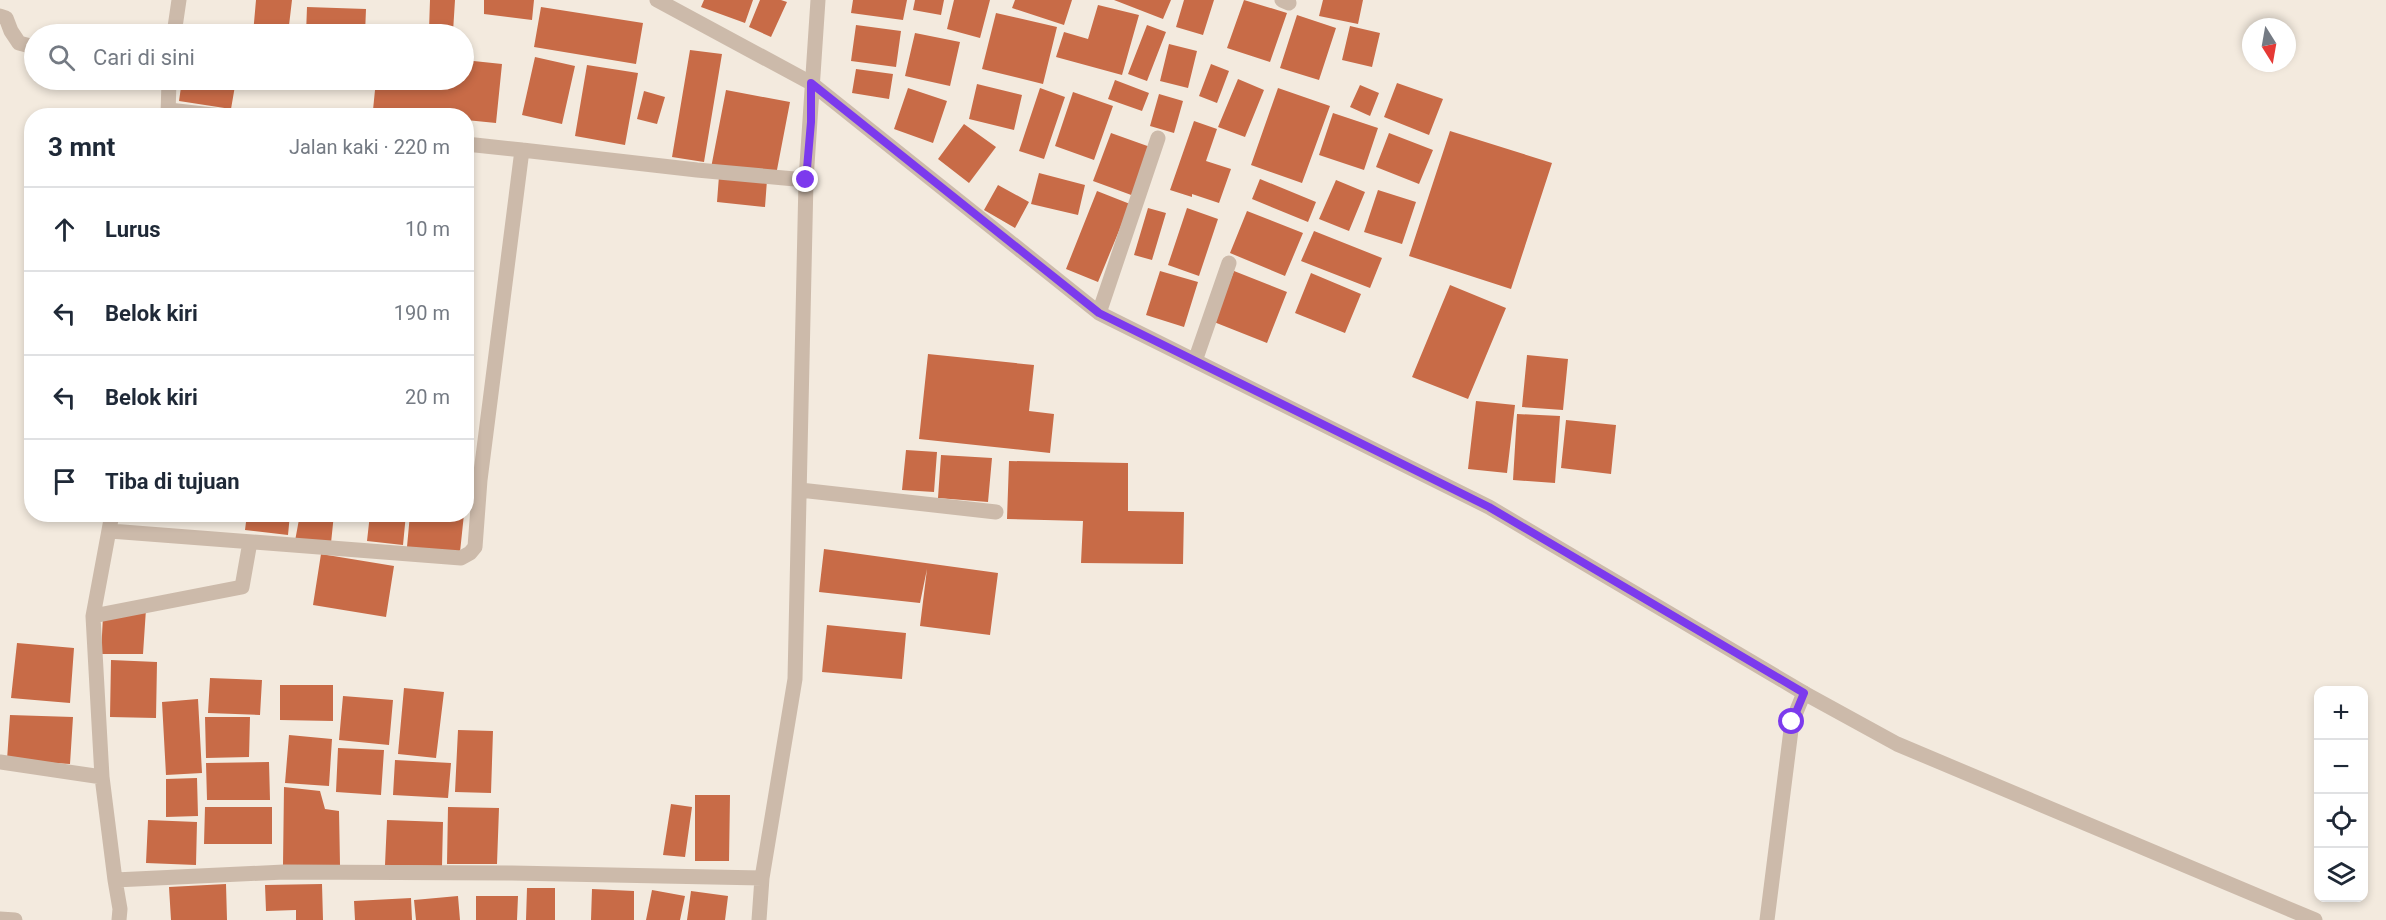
<!DOCTYPE html>
<html lang="id">
<meta charset="utf-8">
<style>
:root{--surface:#fff;--page:#f2f2f3;--text:#1f2937;--muted:#747a83;--line:#e0e1e3}
body{margin:0;font-family:Roboto,sans-serif;background:var(--page);color:var(--text)}
.controls{position:absolute;right:18px;bottom:18px;display:grid;overflow:hidden;border-radius:12px;box-shadow:0 3px 9px #0003}
.controls button{width:54px;height:54px;display:grid;place-items:center;padding:0;border:0;border-bottom:2px solid var(--line);background:var(--surface);color:var(--text);font:30px sans-serif}
.compass{position:absolute;left:2242px;top:18px;width:54px;height:54px;border-radius:50%;background:var(--surface);box-shadow:0 3px 9px #0003;rotate:169deg}
.stop{position:absolute;width:18px;height:18px;margin:-14px;border:4px solid #7c3aed;border-radius:50%;background:#fff}
.stop.end{background:#7c3aed;border-color:#fff;box-shadow:0 2px 6px #0008}
.list{margin:0;padding:0;list-style:none}
h2{display:flex;justify-content:space-between;align-items:center;height:78px;margin:0;padding:0 24px;font-size:26px}
h2 small{font-size:20px;font-weight:400;color:var(--muted)}
.list li{display:grid;grid-template-columns:39px 1fr auto;gap:18px;align-items:center;box-sizing:border-box;height:84px;padding:0 24px;border-top:2px solid var(--line)}
.list b{display:block;font-size:22px;white-space:nowrap}
.list em{font-size:20px;font-style:normal;color:var(--muted)}
.icon{flex:none;width:33px;height:33px;fill:none;stroke:currentColor;stroke-width:2;stroke-linecap:round;stroke-linejoin:round}
.map{position:relative;flex:none;width:2386px;height:920px;overflow:hidden}
.search{position:absolute;background:var(--surface);box-shadow:0 3px 9px #0003;left:24px;top:24px;width:450px;height:66px;display:flex;align-items:center;gap:15px;box-sizing:border-box;padding:0 21px;border-radius:33px;color:var(--muted);font-size:22px}
.panel{position:absolute;background:var(--surface);box-shadow:0 3px 9px #0003;left:24px;top:108px;width:450px;height:414px;border-radius:24px}
.map>svg:first-child{display:block}
</style>
<div class="map">
<svg width="2386" height="920" viewBox="0 0 2386 920">
<rect width="100%" height="100%" fill="#f3eade"/>
<path fill="#c86b47" d="M 256,0 L 292,0 L 288,34 L 253,34 Z
M 430,0 L 455,0 L 453,32 L 429,30 Z
M 484,0 L 534,0 L 532,20 L 484,14 Z
M 704,0 L 753,0 L 745,23 L 701,7 Z
M 760,0 L 781,0 L 787,2 L 771,37 L 749,27 Z
M 853,0 L 907,0 L 903,20 L 851,13 Z
M 915,0 L 944,0 L 941,15 L 913,10 Z
M 954,0 L 990,0 L 980,38 L 947,29 Z
M 1015,0 L 1072,0 L 1064,25 L 1012,8 Z
M 1114,0 L 1171,0 L 1163,19 Z
M 1184,0 L 1214,0 L 1203,35 L 1176,27 Z
M 1244,0 L 1287,13 L 1270,62 L 1227,48 Z
M 1323,0 L 1363,0 L 1358,24 L 1319,16 Z
M 1098,5 L 1139,15 L 1122,75 L 1056,57 L 1064,32 L 1088,39 Z
M 307,7 L 366,9 L 365,34 L 306,34 Z
M 541,7 L 643,23 L 636,64 L 534,47 Z
M 996,13 L 1057,27 L 1043,84 L 982,69 Z
M 1297,15 L 1336,28 L 1319,80 L 1280,68 Z
M 191,24 L 244,31 L 243,34 L 189,34 Z
M 856,25 L 901,31 L 896,67 L 851,61 Z
M 1147,25 L 1166,32 L 1147,81 L 1128,74 Z
M 1350,26 L 1380,33 L 1372,67 L 1342,60 Z
M 915,33 L 960,42 L 950,86 L 905,76 Z
M 1169,44 L 1197,51 L 1188,88 L 1160,81 Z
M 690,50 L 722,54 L 704,162 L 672,157 Z
M 535,57 L 575,66 L 562,124 L 522,115 Z
M 464,60 L 502,64 L 496,123 L 466,120 L 466,116 L 426,116 L 373,110 L 376,80 L 464,80 Z
M 1211,64 L 1229,71 L 1217,103 L 1199,96 Z
M 587,65 L 638,73 L 625,145 L 575,136 Z
M 856,69 L 893,74 L 889,99 L 852,93 Z
M 1238,79 L 1264,90 L 1245,137 L 1218,127 Z
M 182,80 L 236,80 L 231,109 L 179,101 Z
M 1115,80 L 1149,93 L 1142,111 L 1108,99 Z
M 1397,83 L 1443,99 L 1429,135 L 1384,117 Z
M 977,84 L 1022,95 L 1014,130 L 969,119 Z
M 1360,85 L 1379,93 L 1370,116 L 1350,107 Z
M 908,88 L 947,101 L 933,143 L 894,129 Z
M 1040,88 L 1065,97 L 1044,159 L 1019,151 Z
M 1278,88 L 1330,106 L 1302,183 L 1251,165 Z
M 726,90 L 790,102 L 776,175 L 711,168 Z
M 644,91 L 665,97 L 657,124 L 637,119 Z
M 1073,92 L 1113,106 L 1094,160 L 1055,146 Z
M 1159,94 L 1183,101 L 1174,133 L 1150,126 Z
M 1333,113 L 1378,128 L 1364,170 L 1319,155 Z
M 1194,121 L 1217,129 L 1206,161 L 1231,169 L 1219,203 L 1192,194 L 1192,197 L 1170,190 Z
M 964,124 L 996,147 L 969,183 L 938,159 Z
M 1450,131 L 1552,163 L 1511,289 L 1409,256 Z
M 1111,133 L 1153,148 L 1134,196 L 1093,181 Z
M 1389,133 L 1433,150 L 1419,184 L 1376,167 Z
M 1039,173 L 1085,185 L 1078,215 L 1031,204 Z
M 719,176 L 767,180 L 765,207 L 717,202 Z
M 1260,179 L 1316,202 L 1308,222 L 1252,199 Z
M 1336,180 L 1365,192 L 1349,231 L 1319,219 Z
M 998,185 L 1029,202 L 1015,228 L 984,210 Z
M 1378,190 L 1416,202 L 1402,244 L 1364,232 Z
M 1097,191 L 1130,204 L 1098,282 L 1066,269 Z
M 1148,208 L 1166,213 L 1152,260 L 1134,255 Z
M 1187,208 L 1218,219 L 1199,276 L 1168,265 Z
M 1247,211 L 1303,233 L 1285,276 L 1230,253 Z
M 1314,231 L 1382,258 L 1370,288 L 1301,261 Z
M 1160,271 L 1198,282 L 1184,327 L 1146,315 Z
M 1234,271 L 1287,292 L 1267,343 L 1214,322 Z
M 1311,273 L 1361,294 L 1345,333 L 1295,313 Z
M 1450,285 L 1506,308 L 1468,399 L 1412,377 Z
M 928,354 L 1034,365 L 1029,411 L 1054,414 L 1050,453 L 919,439 Z
M 1527,355 L 1568,359 L 1563,410 L 1522,407 Z
M 1476,401 L 1515,405 L 1507,473 L 1468,469 Z
M 1517,414 L 1560,416 L 1555,483 L 1513,480 Z
M 1566,420 L 1616,425 L 1611,474 L 1561,468 Z
M 906,450 L 937,452 L 934,492 L 902,490 Z
M 941,455 L 992,458 L 988,502 L 938,498 Z
M 1009,461 L 1128,463 L 1128,511 L 1184,512 L 1183,564 L 1081,563 L 1083,521 L 1007,519 Z
M 247,514 L 290,514 L 288,535 L 245,530 Z
M 300,514 L 334,514 L 331,543 L 295,541 Z
M 370,514 L 406,514 L 403,545 L 367,541 Z
M 410,514 L 464,514 L 460,552 L 407,547 Z
M 824,549 L 998,573 L 990,635 L 920,626 L 927,569 L 920,603 L 819,592 Z
M 321,554 L 394,566 L 386,617 L 313,605 Z
M 146,609 L 143,654 L 101,654 L 103,616 Z
M 827,625 L 906,633 L 902,679 L 822,672 Z
M 17,643 L 74,648 L 70,703 L 11,698 Z
M 111,660 L 157,662 L 156,718 L 110,717 Z
M 210,678 L 262,680 L 260,715 L 208,713 Z
M 280,685 L 333,685 L 333,721 L 280,720 Z
M 404,688 L 444,692 L 436,758 L 398,754 Z
M 343,696 L 393,700 L 389,745 L 339,740 Z
M 198,699 L 202,773 L 166,775 L 162,702 Z
M 10,715 L 73,717 L 70,764 L 7,760 Z
M 205,717 L 250,717 L 249,757 L 206,758 Z
M 458,730 L 493,731 L 491,793 L 455,792 Z
M 289,735 L 332,739 L 329,786 L 285,783 Z
M 338,748 L 384,750 L 381,795 L 336,792 Z
M 395,760 L 451,763 L 448,798 L 393,795 Z
M 269,762 L 270,800 L 207,800 L 206,763 Z
M 197,778 L 198,816 L 166,817 L 166,779 Z
M 284,787 L 320,791 L 325,809 L 339,811 L 340,865 L 283,865 Z
M 695,795 L 730,795 L 729,861 L 695,861 Z
M 671,804 L 692,807 L 685,857 L 663,855 Z
M 205,807 L 272,807 L 272,844 L 204,844 Z
M 448,807 L 499,808 L 497,864 L 447,864 Z
M 148,820 L 197,822 L 196,865 L 146,863 Z
M 387,820 L 443,822 L 442,866 L 385,865 Z
M 226,884 L 227,920 L 171,920 L 169,887 Z
M 322,884 L 323,920 L 296,920 L 296,910 L 266,911 L 265,885 Z
M 527,888 L 555,888 L 555,920 L 526,920 Z
M 592,889 L 634,891 L 634,920 L 591,920 Z
M 652,890 L 685,896 L 680,920 L 646,920 Z
M 691,891 L 728,896 L 725,920 L 687,920 Z
M 458,896 L 460,920 L 416,920 L 414,900 Z
M 476,896 L 518,896 L 517,920 L 476,920 Z
M 411,898 L 412,920 L 355,920 L 354,901 Z"/>
<g fill="none" stroke-linecap="round" stroke-linejoin="round">
<path stroke="#ccbaaa" stroke-width="15" d="M 1767,920 L 1792,722 L 1804,693"/>
<path stroke="#ccbaaa" stroke-width="15" d="M 657,0 L 811,83 L 1099,313 L 1489,507 L 1804,693 L 1897,744 L 2315,920
M 1282,0 L 1289,3
M 0,16 L 6,18 L 11,31 L 19,43 L 34,47
M 174,34 L 179,0
M 169,110 L 221,116
M 168,116 L 169,80
M 522,150 L 697,170 L 806,180
M 1099,313 L 1158,138
M 1195,361 L 1229,263
M 800,490 L 996,512
M 112,514 L 93,616 L 102,777 L 115,880
M 110,531 L 461,558 L 470,553 L 475,547 L 480,480 L 522,150 L 466,144
M 93,616 L 242,587 L 250,542
M 0,762 L 102,777
M 0,919 L 15,920
M 119,920 L 120,909 L 115,880 L 284,872 L 512,873 L 762,878
M 759,920 L 762,878 L 795,679 L 806,180 L 818,0"/>
</g>
<g fill="none" stroke-linecap="round" stroke-linejoin="round">
<path stroke="#7c3aed" stroke-width="8" d="M 806,180 L 811,122 L 811,83 L 1099,313 L 1489,507 L 1804,693 L 1792,722"/>
</g>
</svg>
<div class="controls">
<button>+</button>
<button>−</button>
<button><svg class="icon" aria-label="locate" viewBox="0 0 24 24"><circle cx="12" cy="12" r="6"/><path d="M12 2v4M12 18v4M2 12h4M18 12h4"/></svg></button>
<button><svg class="icon" aria-label="layers" viewBox="0 0 24 24"><path d="M12 4l9 5-9 5-9-5zM3 14l9 5 9-5"/></svg></button>
</div>
<svg class="compass" viewBox="-18 -18 36 36"><path d="M0-13l5 13h-10z" fill="#e53935"/><path d="M0 13l5-13h-10z" fill="#747a83"/></svg>
<div class="stop" style="left:1792px;top:722px"></div>
<div class="stop end" style="left:806px;top:180px"></div>
<div class="search"><svg class="icon" aria-label="search" viewBox="0 0 24 24"><circle cx="10" cy="10" r="6"/><path d="M15 15l6 6"/></svg>Cari di sini</div>
<section class="panel">
<h2>3 mnt<small>Jalan kaki · 220 m</small></h2>
<ul class="list">
<li><svg class="icon" aria-label="ahead" viewBox="0 0 24 24"><path d="M12 20V5M6 11l6-6 6 6"/></svg><div><b>Lurus</b></div><em>10 m</em></li>
<li><svg class="icon" aria-label="left" viewBox="0 0 24 24"><path d="M17 20v-9H6M10 6l-5 5 5 5"/></svg><div><b>Belok kiri</b></div><em>190 m</em></li>
<li><svg class="icon" aria-label="left" viewBox="0 0 24 24"><path d="M17 20v-9H6M10 6l-5 5 5 5"/></svg><div><b>Belok kiri</b></div><em>20 m</em></li>
<li><svg class="icon" aria-label="arrive" viewBox="0 0 24 24"><path d="M6 21V4h12l-3 4 3 4H6"/></svg><div><b>Tiba di tujuan</b></div></li>
</ul>
</section>
</div>
